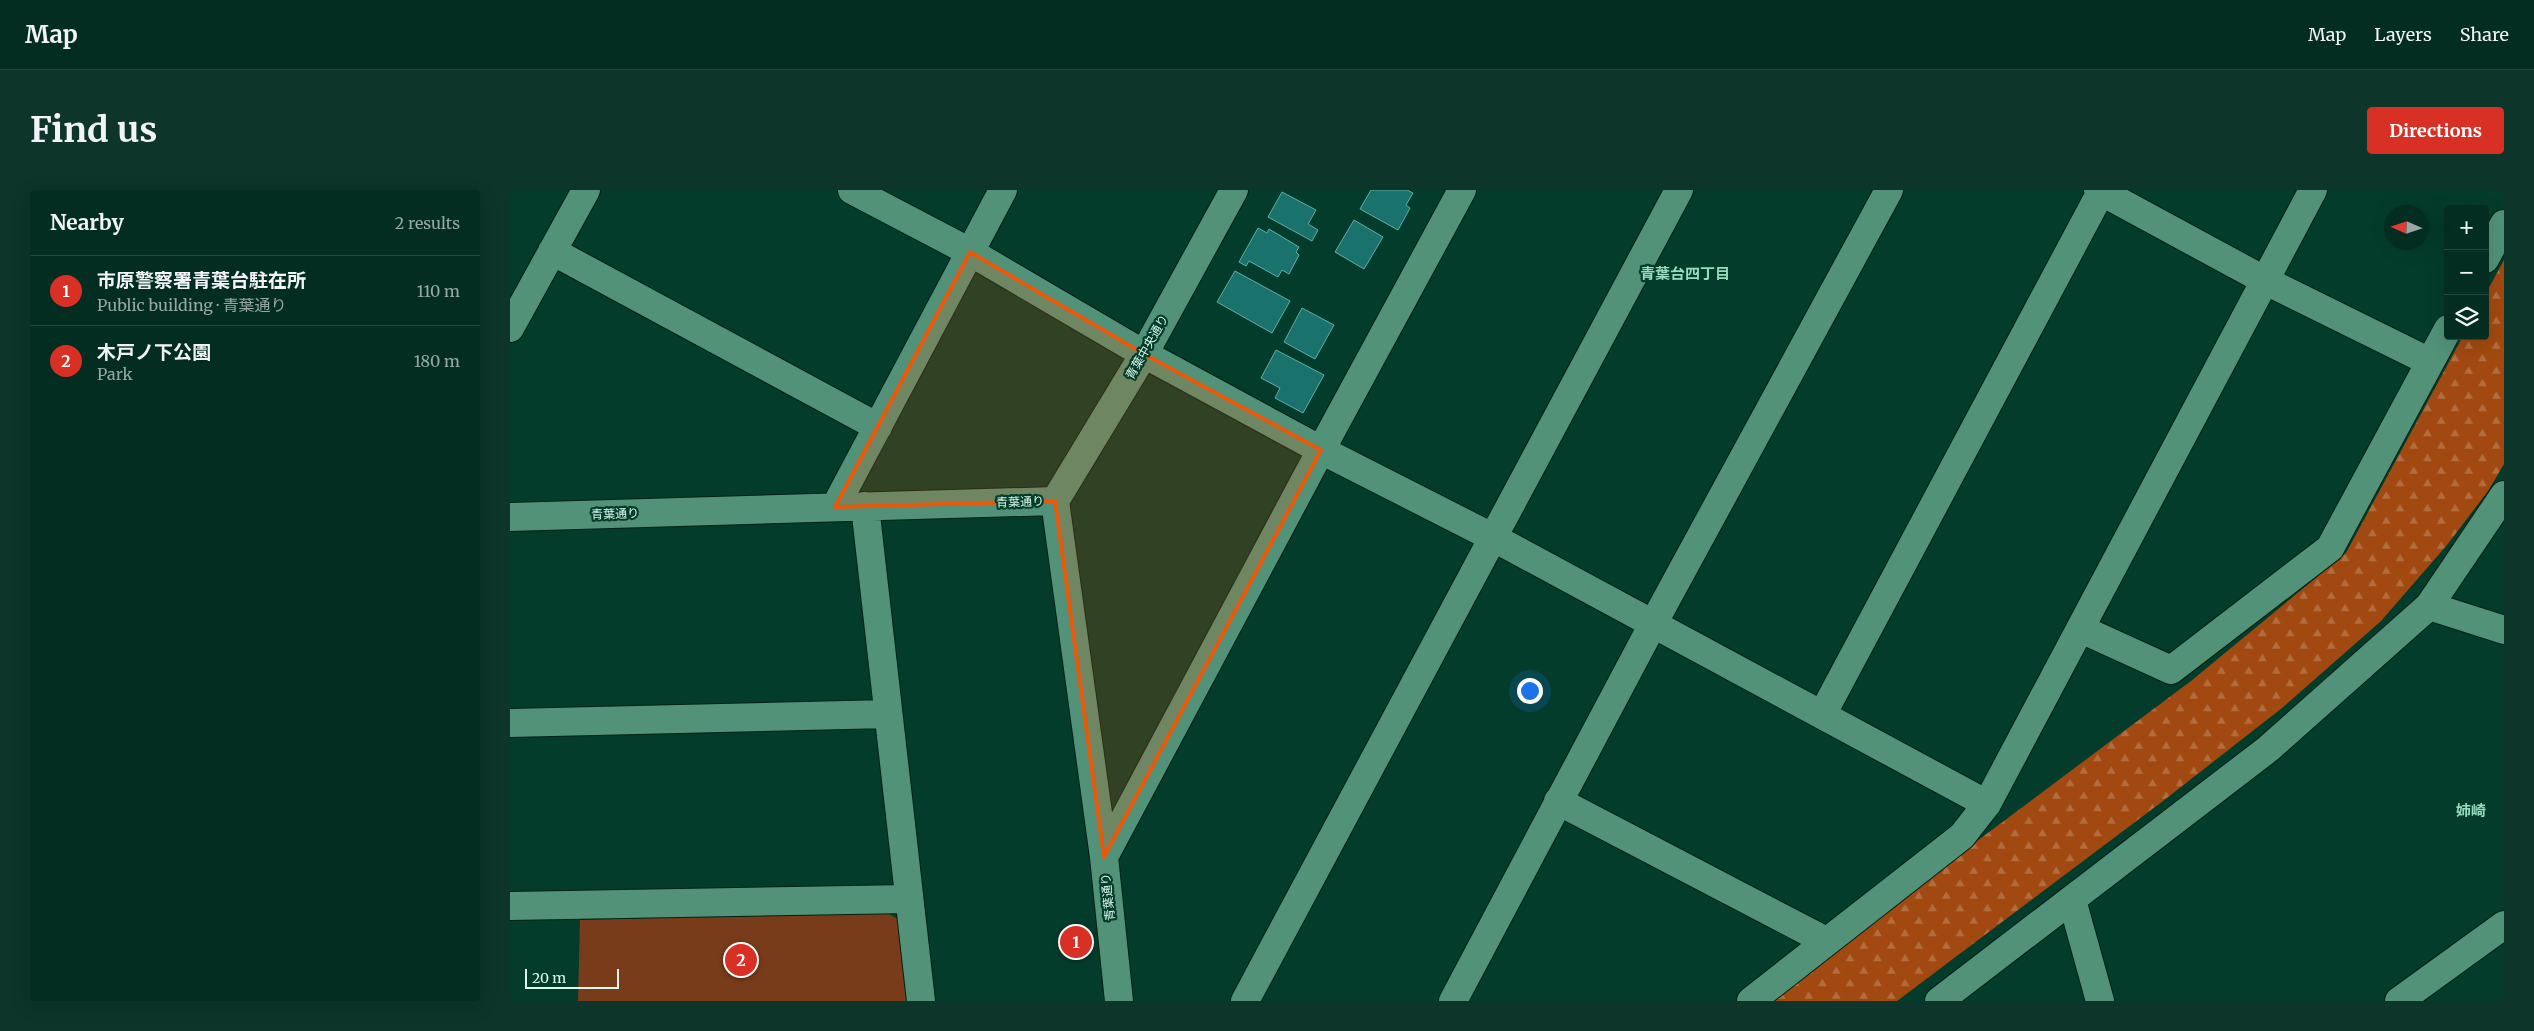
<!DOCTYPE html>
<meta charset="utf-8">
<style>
:root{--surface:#032d20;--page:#0d3529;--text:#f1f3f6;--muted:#97a8a5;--line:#24493e;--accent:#d93025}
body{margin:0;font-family:Merriweather,"Noto Sans JP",serif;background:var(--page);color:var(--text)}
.controls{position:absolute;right:15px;top:15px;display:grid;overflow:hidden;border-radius:5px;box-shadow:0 5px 20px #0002}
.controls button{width:45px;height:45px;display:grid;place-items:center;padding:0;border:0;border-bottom:1px solid var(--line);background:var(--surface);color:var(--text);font:25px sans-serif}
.compass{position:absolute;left:1874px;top:15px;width:45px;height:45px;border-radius:50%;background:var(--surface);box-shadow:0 5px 20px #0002;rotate:273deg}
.scale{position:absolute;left:15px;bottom:12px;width:94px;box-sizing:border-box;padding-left:5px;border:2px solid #d9faeb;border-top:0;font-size:14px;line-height:18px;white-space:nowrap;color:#d9faeb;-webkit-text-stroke:4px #043c2b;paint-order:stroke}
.you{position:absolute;left:1019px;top:500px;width:18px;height:18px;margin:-12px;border:4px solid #fff;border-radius:50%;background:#1a73e8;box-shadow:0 0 0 8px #1a73e833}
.badge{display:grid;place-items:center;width:32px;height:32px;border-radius:50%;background:var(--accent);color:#fff;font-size:16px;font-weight:700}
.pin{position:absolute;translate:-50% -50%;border:2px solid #fff;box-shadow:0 1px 5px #0006}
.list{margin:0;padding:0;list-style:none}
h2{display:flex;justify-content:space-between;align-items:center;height:65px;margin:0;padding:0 20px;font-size:21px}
h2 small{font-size:16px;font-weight:400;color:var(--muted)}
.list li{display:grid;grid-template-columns:32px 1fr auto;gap:15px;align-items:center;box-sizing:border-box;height:70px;padding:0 20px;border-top:1px solid var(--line)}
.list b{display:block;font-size:19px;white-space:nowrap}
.list p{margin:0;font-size:16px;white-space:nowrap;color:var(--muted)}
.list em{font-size:16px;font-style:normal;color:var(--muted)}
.icon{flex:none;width:28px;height:28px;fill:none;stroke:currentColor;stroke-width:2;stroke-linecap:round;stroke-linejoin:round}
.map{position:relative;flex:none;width:1994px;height:811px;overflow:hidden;border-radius:5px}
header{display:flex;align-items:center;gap:30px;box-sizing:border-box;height:70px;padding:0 25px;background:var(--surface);border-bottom:1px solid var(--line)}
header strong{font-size:24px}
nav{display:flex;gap:28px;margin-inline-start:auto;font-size:18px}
.intro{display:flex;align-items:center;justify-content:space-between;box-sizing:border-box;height:120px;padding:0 30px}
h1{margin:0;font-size:35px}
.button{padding:12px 22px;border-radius:5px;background:var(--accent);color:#fff;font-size:18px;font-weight:700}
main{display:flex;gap:30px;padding:0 30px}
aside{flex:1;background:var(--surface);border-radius:5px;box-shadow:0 5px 20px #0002}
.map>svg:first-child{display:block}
</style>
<header>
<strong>Map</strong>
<nav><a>Map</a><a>Layers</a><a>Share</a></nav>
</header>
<div class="intro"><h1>Find us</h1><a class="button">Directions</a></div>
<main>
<aside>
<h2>Nearby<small>2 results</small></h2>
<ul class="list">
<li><span class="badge">1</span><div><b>市原警察署青葉台駐在所</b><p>Public building · 青葉通り</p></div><em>110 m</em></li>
<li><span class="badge">2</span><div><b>木戸ノ下公園</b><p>Park</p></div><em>180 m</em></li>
</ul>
</aside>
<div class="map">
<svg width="1994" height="811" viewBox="0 0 1994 811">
<defs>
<pattern id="forest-firs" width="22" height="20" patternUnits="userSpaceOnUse" patternTransform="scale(1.25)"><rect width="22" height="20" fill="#a14910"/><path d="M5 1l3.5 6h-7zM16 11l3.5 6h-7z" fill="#b26d3f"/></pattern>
</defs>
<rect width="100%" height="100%" fill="#043c2b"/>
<path fill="#793c1a" d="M 373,721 L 390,730 L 397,811 L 68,811 L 70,730 Z"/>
<path fill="url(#forest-firs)" d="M 1994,70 L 1994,274 L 1978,301 L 1937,355 L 1871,431 L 1772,518 L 1653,611 L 1387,811 L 1261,811 L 1467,651 L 1681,491 L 1836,363 L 1953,146 L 1975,146 L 1975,105 Z"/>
<path fill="#19726b" stroke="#60aea6" d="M 861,0 L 897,0 L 903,3 L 896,15 L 900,18 L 888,40 L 850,19 Z
M 772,2 L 806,20 L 798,34 L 808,40 L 802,51 L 758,27 Z
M 844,30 L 873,47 L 854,79 L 825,62 Z
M 748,38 L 757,43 L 759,39 L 789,57 L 786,62 L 789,65 L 779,84 L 772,80 L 768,87 L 739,71 L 736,76 L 729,72 Z
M 725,81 L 780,111 L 762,143 L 707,112 Z
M 792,118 L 824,135 L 805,169 L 774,152 Z
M 766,160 L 814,185 L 793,223 L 765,208 L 770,198 L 751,188 Z"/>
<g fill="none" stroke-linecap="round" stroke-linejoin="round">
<defs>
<path id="minor" d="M 342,0 L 460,62 L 634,164 L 811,260 L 984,348 L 1477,614
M 1588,0 L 1754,90 L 1920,172
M 42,61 L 368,237
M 1975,69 L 1994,34
M 0,138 L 76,0
M 545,311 L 594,667 L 609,811
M 545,311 L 634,164 L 724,0
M 355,316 L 411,811
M 325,317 L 493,0
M 0,327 L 545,311
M 1919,416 L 1994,440
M 1571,439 L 1661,480 L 1820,358 L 1938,139
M 1312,525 L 1592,0
M 0,533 L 378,524
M 1048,611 L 1316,751
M 594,667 L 811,260 L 952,0
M 1562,710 L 1590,811
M 0,716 L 398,709
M 735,811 L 1169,0
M 943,811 L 1143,434 L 1379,0
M 1241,811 L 1452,646 L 1477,614 L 1803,0
M 1429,811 L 1758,559 L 1919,416 L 1994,305
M 1889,811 L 1994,735"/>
</defs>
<use href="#minor" stroke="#002115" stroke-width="30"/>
<use href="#minor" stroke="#519279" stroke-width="28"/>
</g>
<path fill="#e8590c" fill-opacity="0.2" stroke="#e8590c" stroke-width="4" stroke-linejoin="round" d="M 460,62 L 634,164 L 811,260 L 594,667 L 545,311 L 325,317 Z"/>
<g text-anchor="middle" stroke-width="4.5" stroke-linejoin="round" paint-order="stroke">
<g font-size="12" fill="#d9faeb" stroke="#043c2b">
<text transform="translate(637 157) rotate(-60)" y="4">青葉中央通り</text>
<text transform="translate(510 312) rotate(-2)" y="4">青葉通り</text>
<text transform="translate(105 324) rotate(-2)" y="4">青葉通り</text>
<text transform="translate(598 707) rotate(-96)" y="4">青葉通り</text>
</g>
<g font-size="15" font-weight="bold" fill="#97dabe" stroke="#043c2b">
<text x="1175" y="89">青葉台四丁目</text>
<text x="1961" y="626">姉崎</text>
</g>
</g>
</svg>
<div class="controls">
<button>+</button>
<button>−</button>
<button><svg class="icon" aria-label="layers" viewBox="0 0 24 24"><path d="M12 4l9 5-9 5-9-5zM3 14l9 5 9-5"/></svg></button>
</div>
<svg class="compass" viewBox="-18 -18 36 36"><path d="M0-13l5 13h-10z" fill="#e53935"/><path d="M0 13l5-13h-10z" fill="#97a8a5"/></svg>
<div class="scale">20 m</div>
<div class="you"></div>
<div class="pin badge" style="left:566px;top:752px">1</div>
<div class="pin badge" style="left:231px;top:770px">2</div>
</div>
</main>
